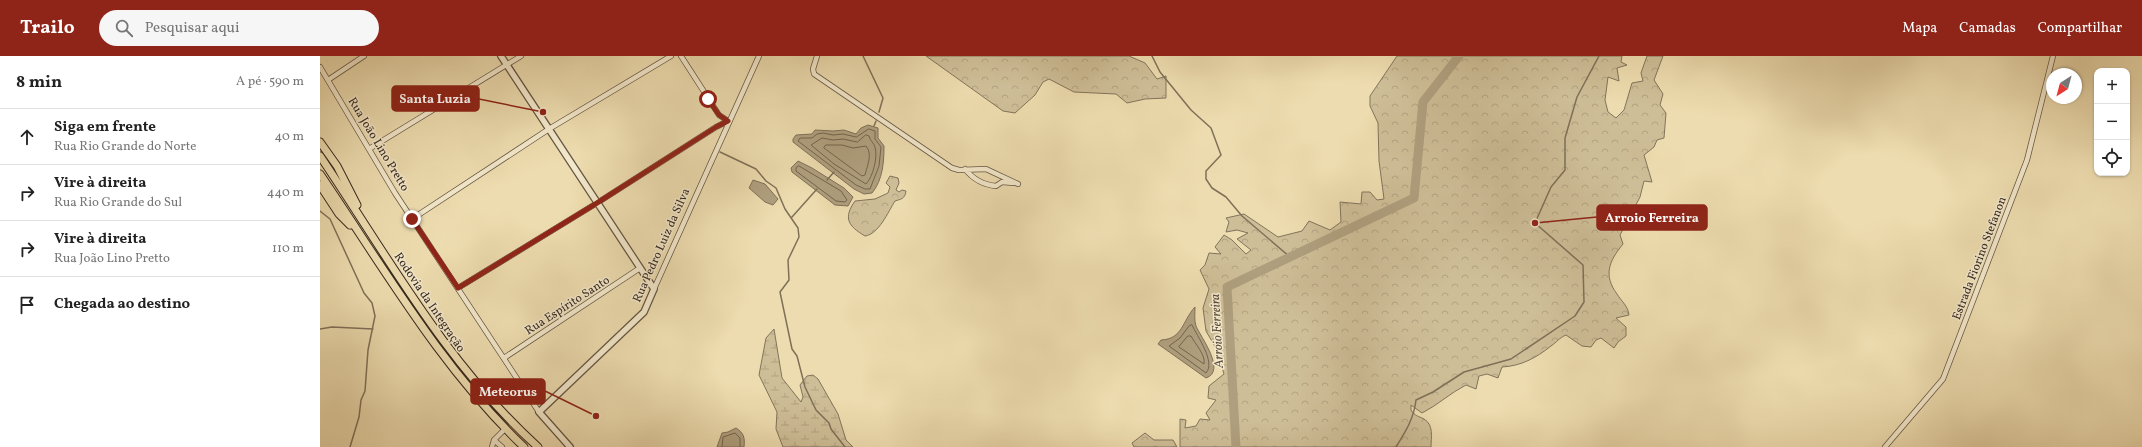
<!DOCTYPE html>
<html lang="pt">
<meta charset="utf-8">
<style>
:root{--surface:#fff;--page:#f6f6f6;--text:#222;--muted:#767676;--line:#e0e0e0;--accent:#8f2418}
body{margin:0;font-family:Vollkorn,serif;background:var(--page);color:var(--text)}
.controls{position:absolute;right:12px;top:12px;display:grid;overflow:hidden;border-radius:8px;box-shadow:0 1px 3px #0004}
.controls button{width:36px;height:36px;display:grid;place-items:center;padding:0;border:0;border-bottom:1px solid var(--line);background:var(--surface);color:var(--text);font:20px sans-serif}
.compass{position:absolute;left:1726px;top:12px;width:36px;height:36px;border-radius:50%;background:var(--surface);box-shadow:0 1px 3px #0004;rotate:216deg}
.stop{position:absolute;width:12px;height:12px;margin:-9px;border:3px solid #8f2418;border-radius:50%;background:#fff}
.stop.end{background:#8f2418;border-color:#fff;box-shadow:0 1px 4px #0008}
.list{margin:0;padding:0;list-style:none}
h2{display:flex;justify-content:space-between;align-items:center;height:52px;margin:0;padding:0 16px;font-size:17px}
h2 small{font-size:13px;font-weight:400;color:var(--muted)}
.list li{display:grid;grid-template-columns:26px 1fr auto;gap:12px;align-items:center;box-sizing:border-box;height:56px;padding:0 16px;border-top:1px solid var(--line)}
.list b{display:block;font-size:15px;white-space:nowrap}
.list p{margin:0;font-size:13px;white-space:nowrap;color:var(--muted)}
.list em{font-size:13px;font-style:normal;color:var(--muted)}
.icon{flex:none;width:22px;height:22px;fill:none;stroke:currentColor;stroke-width:2;stroke-linecap:round;stroke-linejoin:round}
.map{position:relative;flex:none;width:1822px;height:391px;overflow:hidden}
header{display:flex;align-items:center;gap:24px;box-sizing:border-box;height:56px;padding:0 20px;background:var(--accent);color:#fff}
header strong{font-size:19px}
nav{display:flex;gap:22px;margin-inline-start:auto;font-size:14px}
.search{width:280px;height:36px;background:var(--page);display:flex;align-items:center;gap:10px;box-sizing:border-box;padding:0 14px;border-radius:22px;color:var(--muted);font-size:15px}
main{display:flex}
aside{flex:1;background:var(--surface)}
.map>svg:first-child{display:block}
</style>
<header>
<strong>Trailo</strong>
<div class="search"><svg class="icon" aria-label="search" viewBox="0 0 24 24"><circle cx="10" cy="10" r="6"/><path d="M15 15l6 6"/></svg>Pesquisar aqui</div>
<nav><a>Mapa</a><a>Camadas</a><a>Compartilhar</a></nav>
</header>
<main>
<aside>
<h2>8 min<small>A pé · 590 m</small></h2>
<ul class="list">
<li><svg class="icon" aria-label="ahead" viewBox="0 0 24 24"><path d="M12 20V5M6 11l6-6 6 6"/></svg><div><b>Siga em frente</b><p>Rua Rio Grande do Norte</p></div><em>40 m</em></li>
<li><svg class="icon" aria-label="right" viewBox="0 0 24 24"><path d="M7 20v-9h11M14 6l5 5-5 5"/></svg><div><b>Vire à direita</b><p>Rua Rio Grande do Sul</p></div><em>440 m</em></li>
<li><svg class="icon" aria-label="right" viewBox="0 0 24 24"><path d="M7 20v-9h11M14 6l5 5-5 5"/></svg><div><b>Vire à direita</b><p>Rua João Lino Pretto</p></div><em>110 m</em></li>
<li><svg class="icon" aria-label="arrive" viewBox="0 0 24 24"><path d="M6 21V4h12l-3 4 3 4H6"/></svg><div><b>Chegada ao destino</b></div></li>
</ul>
</aside>
<div class="map">
<svg width="1822" height="391" viewBox="0 0 1822 391">
<defs>
<pattern id="forest-crowns" width="20" height="18" patternUnits="userSpaceOnUse"><rect width="20" height="18" fill="#cebe97"/><path d="M2 6a3 3 0 1 1 6 0M12 15a3 3 0 1 1 6 0" fill="none" stroke="#b2a382"/></pattern>
<pattern id="wetland-marsh" width="20" height="14" patternUnits="userSpaceOnUse"><rect width="20" height="14" fill="#cebe97"/><path d="M1 5h8M5 5V1M11 12h8M15 12V8" fill="none" stroke="#b2a382"/></pattern>
</defs>
<rect width="100%" height="100%" fill="#eddcaf"/>
<filter id="stains"><feTurbulence type="fractalNoise" baseFrequency=".005" numOctaves="4"/><feColorMatrix values="0 0 0 0 .2 0 0 0 0 .09 0 0 0 0 .02 0 0 0 .5 -.17"/></filter>
<radialGradient id="worn" r=".72"><stop offset=".6" stop-color="#630" stop-opacity="0"/><stop offset="1" stop-color="#630" stop-opacity=".3"/></radialGradient>
<path fill="url(#forest-crowns)" stroke="#82745b" d="M 606,0 L 809,0 L 825,7 L 837,23 L 846,20 L 846,42 L 825,43 L 807,47 L 796,38 L 754,36 L 729,23 L 723,26 L 715,39 L 695,57 L 683,55 Z
M 1077,0 L 1302,0 L 1301,6 L 1307,9 L 1297,12 L 1299,25 L 1288,21 L 1285,44 L 1288,56 L 1296,62 L 1304,54 L 1312,27 L 1323,25 L 1321,17 L 1327,0 L 1343,0 L 1334,24 L 1343,38 L 1340,49 L 1346,57 L 1344,82 L 1337,84 L 1334,91 L 1324,99 L 1332,126 L 1324,125 L 1320,141 L 1300,179 L 1303,188 C 1289,205 1283,219 1297,238 C 1302,246 1308,250 1309,259 L 1296,262 L 1306,271 L 1306,280 L 1298,286 L 1294,292 L 1281,282 L 1276,284 L 1271,291 L 1262,290 L 1246,279 C 1239,282 1237,286 1231,290 C 1216,302 1201,310 1182,311 L 1178,322 L 1167,318 L 1159,320 L 1156,333 L 1146,329 C 1130,337 1118,349 1102,357 L 1091,349 L 1091,354 C 1095,360 1098,360 1104,363 C 1114,369 1111,381 1111,391 L 860,391 L 860,363 L 866,364 L 865,372 L 876,370 L 880,363 L 890,364 L 886,357 L 896,344 L 888,342 L 889,330 L 904,318 L 897,294 L 886,275 L 883,252 L 889,233 L 880,214 L 885,209 L 889,197 L 901,198 L 895,191 L 904,179 L 912,184 L 926,198 L 931,194 L 917,183 L 928,177 L 917,174 L 906,176 L 909,166 L 906,162 L 924,158 L 958,181 L 982,175 L 989,165 L 1010,174 L 1021,166 L 1020,146 L 1041,148 L 1042,136 L 1050,136 L 1057,144 L 1064,143 L 1059,105 L 1058,67 L 1050,50 L 1050,40 Z
M 570,120 L 578,122 L 579,127 L 576,134 L 579,136 L 582,134 L 586,135 C 585,143 581,143 575,145 C 568,156 559,178 545,180 C 528,170 523,162 535,145 L 555,143 L 568,137 L 570,131 L 566,127 Z
M 825,377 L 834,384 L 853,384 L 857,391 L 814,391 L 812,387 Z"/>
<path fill="url(#wetland-marsh)" stroke="#82745b" d="M 454,273 L 462,322 L 481,346 L 483,341 L 480,329 L 487,320 L 493,319 L 498,323 L 518,358 L 526,384 L 533,391 L 463,391 L 456,373 L 457,356 L 439,319 L 446,282 Z"/>
<path fill="#af9f7e" stroke="#7f7058" d="M 548,69 L 558,72 L 558,82 L 564,90 C 564,105 563,124 552,137 L 544,138 L 534,133 L 473,86 L 473,83 L 476,79 L 492,78 L 495,74 L 513,75 L 524,74 L 536,78 L 541,72 Z
M 478,105 L 492,112 L 524,132 L 533,141 L 528,150 L 515,149 L 472,116 L 471,112 Z
M 433,124 L 445,128 L 458,143 L 453,149 L 445,146 L 429,132 Z
M 875,251 C 875,257 874,264 876,270 C 880,280 907,315 886,322 L 838,288 L 841,284 C 863,283 862,265 875,251 Z
M 416,372 C 424,377 425,382 424,391 L 397,391 L 402,377 L 408,376 Z"/>
<g fill="none" stroke-linecap="round" stroke-linejoin="round">
<path stroke="#72644e" stroke-width="1" d="M 549,73 L 555,75 L 555,83 L 561,91 L 559,110 L 550,133 L 545,133 L 536,129 L 478,85 L 480,82 L 492,82 L 497,78 L 503,77 L 513,79 L 523,78 L 536,81 Z
M 546,79 L 549,80 C 550,85 554,87 555,91 C 558,101 553,121 546,128 L 514,108 L 491,89 L 502,82 L 513,84 L 523,83 L 537,86 Z
M 506,89 L 522,89 L 533,92 L 546,90 C 553,98 547,110 545,119 L 542,120 L 504,92 Z
M 479,110 L 521,135 L 527,144 L 525,146 L 516,145 L 476,115 L 476,112 Z
M 872,269 C 877,280 896,306 886,317 L 849,290 L 860,282 L 869,270 Z
M 868,280 L 871,280 C 875,288 886,299 884,308 L 859,291 Z
M 402,391 L 403,381 L 415,377 L 420,382 L 420,391"/>
<path stroke="#7f7058" stroke-width="1.5" d="M 543,0 L 563,42 L 559,56
M 832,0 L 840,16 L 871,54 L 891,72 L 901,99 L 886,115 L 886,123 L 892,132 L 906,141 L 922,160 L 970,201
M 554,70 L 556,65
M 400,96 L 436,113 L 446,125 L 456,132 L 465,153 L 478,172 L 479,181 L 468,204 L 469,224 L 460,236 L 472,293 L 477,300 L 485,331 L 496,354 L 509,367 L 511,373 L 525,391
M 507,124 L 514,116
M 0,155 L 10,163 L 44,237 L 52,247 L 55,260 L 48,294 L 45,335 L 41,344 L 39,361 L 30,391
M 472,161 L 497,133
M 0,273 L 12,271 L 53,273
M 1076,391 C 1086,375 1094,362 1096,344 L 1113,336 L 1144,316 L 1191,303 L 1255,260 L 1264,246 L 1263,209 L 1215,167 L 1231,131 L 1245,114 L 1245,82 L 1257,41 L 1279,0"/>
<path stroke="#af9f7e" stroke-width="9" d="M 916,391 L 907,231 L 1094,142 L 1103,46 L 1139,0"/>
<defs>
<path id="minor" d="M 361,0 L 399,59 L 408,65
M 497,0 L 493,13 L 494,18 L 632,112 L 639,114 L 666,113 L 698,128
M 0,11 L 75,137 L 219,356
M 8,24 L 44,0
M 49,93 L 201,0
M 645,113 C 653,123 664,129 676,130 L 682,126 L 694,127
M 92,163 L 229,73 L 351,0
M 138,232 L 277,147 L 396,71 L 408,65
M 334,233 L 439,0
M 184,302 L 320,212
M 174,384 L 182,391
M 172,391 L 174,384 L 185,373
M 1565,391 L 1623,323 L 1707,104 L 1733,0"/>
<path id="tertiary" d="M 181,0 L 334,233 L 324,256 L 219,356 L 250,391"/>
<path id="trunk" d="M 0,86 L 17,110 L 37,149
M 0,100 C 68,201 127,309 218,391
M 0,118 C 64,212 121,312 204,391
M 0,129 L 19,158 L 30,169"/>
</defs>
<use href="#minor" stroke="#645643" stroke-width="6"/>
<use href="#tertiary" stroke="#645643" stroke-width="8"/>
<use href="#trunk" stroke="#36291f" stroke-width="9"/>
<use href="#minor" stroke="#f3e8cb" stroke-width="4.5"/>
<use href="#tertiary" stroke="#f3e8cb" stroke-width="5.5"/>
<use href="#trunk" stroke="#eddcaf" stroke-width="7"/>
</g>
<g fill="none" stroke-linecap="round" stroke-linejoin="round">
<path stroke="#8f2418" stroke-width="5" d="M 92,163 L 138,232 L 277,147 L 396,71 L 408,65 L 399,59 L 388,43"/>
</g>
<g text-anchor="middle" stroke-width="3" stroke-linejoin="round" paint-order="stroke">
<g font-size="12" fill="#36291f" stroke="#f3e8cb">
<text transform="translate(59 88) rotate(59)" y="4">Rua João Lino Pretto</text>
<text transform="translate(341 189) rotate(-66)" y="4">Rua Pedro Luiz da Silva</text>
<text transform="translate(1659 202) rotate(-69)" y="4">Estrada Fiorino Stefanon</text>
<text transform="translate(110 246) rotate(56)" y="4">Rodovia da Integração</text>
<text transform="translate(247 249) rotate(-33)" y="4">Rua Espírito Santo</text>
</g>
<g font-size="13" font-style="italic" fill="#5a4c3c" stroke="#f3e8cb">
<text transform="translate(896 275) rotate(-93)" y="5">Arroio Ferreira</text>
</g>
</g>
<path fill="none" stroke="#8f2418" stroke-width="1.5" d="M223 56L159 43M1215 167L1277 161M276 360L225 335"/>
<g fill="#8f2418" stroke="#f3e8cb" stroke-width="1.5">
<circle cx="223" cy="56" r="4"/>
<circle cx="1215" cy="167" r="4"/>
<circle cx="276" cy="360" r="4"/>
</g>
<g fill="#8f2418" stroke="#8f2418" stroke-width="1.5">
<rect x="72" y="30" width="87" height="25" rx="4"/>
<rect x="1277" y="149" width="110" height="25" rx="4"/>
<rect x="151" y="323" width="74" height="25" rx="4"/>
</g>
<g font-size="13" text-anchor="middle" font-weight="bold" fill="#fff">
<text x="115" y="47">Santa Luzia</text>
<text x="1332" y="166">Arroio Ferreira</text>
<text x="188" y="340">Meteorus</text>
</g>
<rect width="100%" height="100%" filter="url(#stains)"/>
<rect width="100%" height="100%" fill="url(#worn)"/>
</svg>
<div class="controls">
<button>+</button>
<button>−</button>
<button><svg class="icon" aria-label="locate" viewBox="0 0 24 24"><circle cx="12" cy="12" r="6"/><path d="M12 2v4M12 18v4M2 12h4M18 12h4"/></svg></button>
</div>
<svg class="compass" viewBox="-18 -18 36 36"><path d="M0-13l5 13h-10z" fill="#e53935"/><path d="M0 13l5-13h-10z" fill="#767676"/></svg>
<div class="stop" style="left:388px;top:43px"></div>
<div class="stop end" style="left:92px;top:163px"></div>
</div>
</main>
